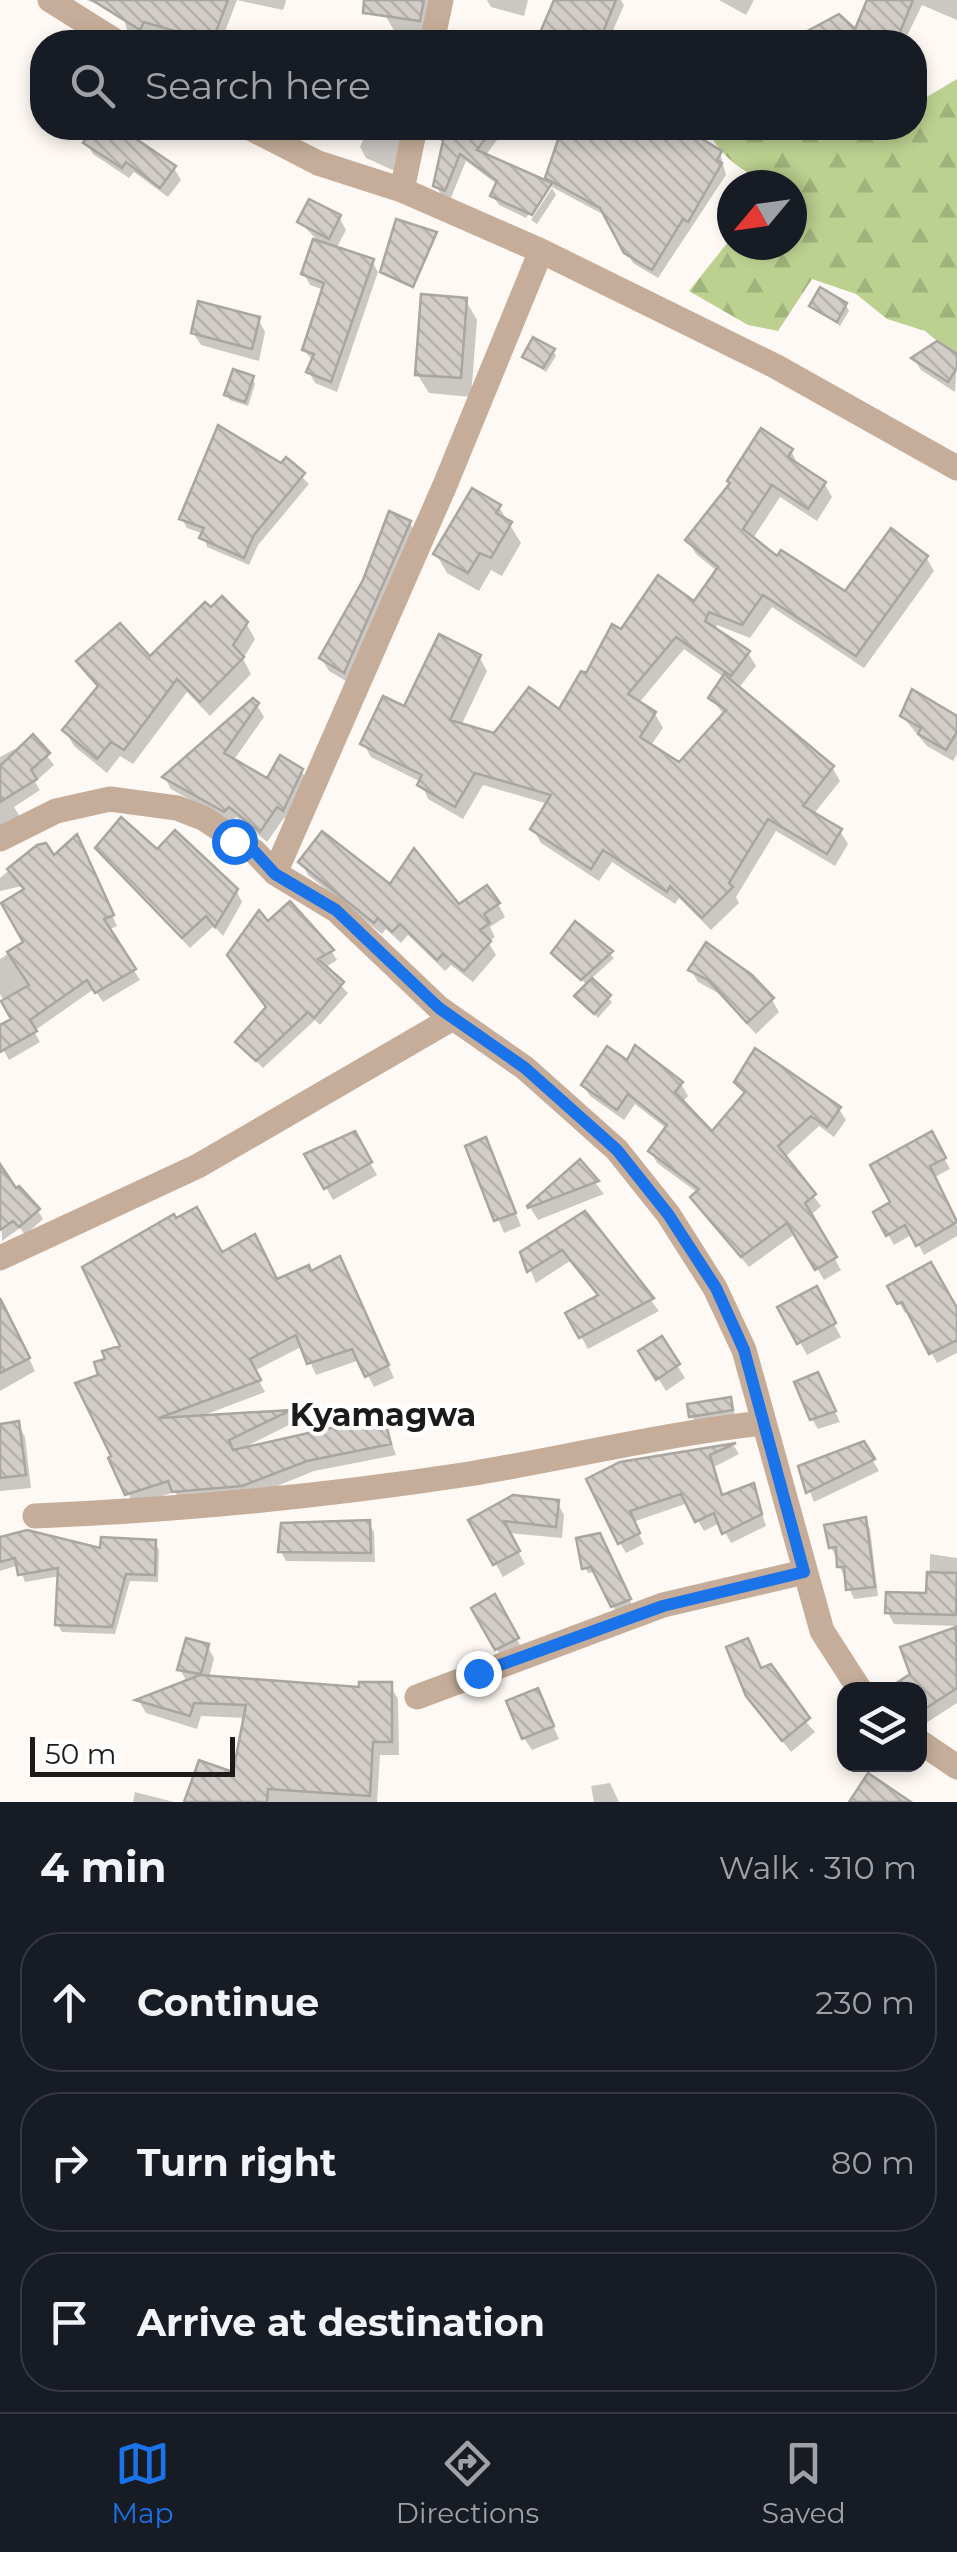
<!DOCTYPE html>
<meta charset="utf-8">
<style>
:root{--surface:#171b24;--page:#20242c;--text:#f1f3f6;--muted:#9ea1a6;--line:#363941;--accent:#1a73e8}
body{margin:0;font-family:Montserrat,sans-serif;background:var(--page);color:var(--text)}
.controls{position:absolute;right:30px;bottom:30px;display:grid;overflow:hidden;border-radius:20px;box-shadow:0 5px 15px #0003}
.controls button{width:90px;height:90px;display:grid;place-items:center;padding:0;border:0;border-bottom:2px solid var(--line);background:var(--surface);color:var(--text);font:50px sans-serif}
.compass{position:absolute;left:717px;top:170px;width:90px;height:90px;border-radius:50%;background:var(--surface);box-shadow:0 5px 15px #0003;rotate:241deg}
.scale{position:absolute;left:30px;bottom:25px;width:205px;box-sizing:border-box;padding-left:10px;border:5px solid #1d1b19;border-top:0;font-size:28px;line-height:35px;white-space:nowrap;color:#1d1b19;-webkit-text-stroke:8px #fff;paint-order:stroke}
.stop{position:absolute;width:30px;height:30px;margin:-22px;border:8px solid #1a73e8;border-radius:50%;background:#fff}
.stop.end{background:#1a73e8;border-color:#fff;box-shadow:0 2px 10px #0008}
.list{margin:0;padding:0;list-style:none}
h2{display:flex;justify-content:space-between;align-items:center;height:130px;margin:0;padding:0 40px;font-size:42px}
h2 small{font-size:32px;font-weight:400;color:var(--muted)}
.list li{display:grid;grid-template-columns:65px 1fr auto;gap:30px;align-items:center;box-sizing:border-box;height:140px;margin:0 20px 20px;padding:0 20px;border:2px solid var(--line);border-radius:40px}
.list b{display:block;font-size:38px;white-space:nowrap}
.list em{font-size:32px;font-style:normal;color:var(--muted)}
.icon{flex:none;width:55px;height:55px;fill:none;stroke:currentColor;stroke-width:2;stroke-linecap:round;stroke-linejoin:round}
.map{position:relative;flex:none;width:957px;height:1802px;overflow:hidden}
.search{position:absolute;background:var(--surface);box-shadow:0 5px 15px #0003;left:30px;right:30px;top:30px;height:110px;display:flex;align-items:center;gap:25px;box-sizing:border-box;padding:0 35px;border-radius:40px;color:var(--muted);font-size:38px}
.sheet{height:610px;background:var(--surface)}
nav{display:flex;justify-content:space-around;align-items:center;box-sizing:border-box;height:140px;border-top:2px solid var(--line);background:var(--surface);font-size:28px;color:var(--muted)}
nav a{display:grid;justify-items:center;gap:5px}
nav .on{color:var(--accent)}
.map>svg:first-child{display:block}
</style>
<div class="map">
<svg width="957" height="1802" viewBox="0 0 957 1802">
<defs>
<pattern id="forest-firs" width="22" height="20" patternUnits="userSpaceOnUse" patternTransform="scale(2.5)"><rect width="22" height="20" fill="#bcd190"/><path d="M5 1l3.5 6h-7zM16 11l3.5 6h-7z" fill="#a1b37c"/></pattern>
<pattern id="building-back-hatch" width="6" height="6" patternUnits="userSpaceOnUse" patternTransform="scale(2.5)"><rect width="6" height="6" fill="#d2cdc8"/><path d="M-1 5l2 2M0 0l6 6M5-1l2 2" fill="none" stroke="#b4afab"/></pattern>
</defs>
<rect width="100%" height="100%" fill="#fef9f4"/>
<path fill="url(#forest-firs)" d="M 957,79 L 957,357 L 925,331 L 887,319 L 856,294 L 812,279 L 778,331 L 748,325 L 689,291 L 732,237 L 732,245 L 792,245 L 792,185 C 756,185 723,161 706,128 L 849,128 L 861,135 L 875,128 L 914,128 L 915,104 Z"/>
<path fill="#0003" fill-rule="evenodd" d="M 87,0 L 285,0 L 286,1 L 283,10 L 237,0 L 221,42 L 183,42 L 150,31 L 146,39 L 127,30 L 123,15 Z
M 387,0 L 446,0 L 430,40 L 396,34 L 385,15 Z
M 487,0 L 528,0 L 524,16 L 491,7 Z
M 554,0 L 621,0 L 624,5 L 608,42 L 539,42 Z
M 719,0 L 754,0 L 746,15 Z
M 869,0 L 957,0 L 957,20 L 922,5 L 904,42 L 803,42 L 800,38 L 856,34 Z
M 96,128 L 140,128 L 134,139 L 174,168 L 181,180 L 168,197 L 134,172 L 129,178 L 93,154 L 86,143 Z
M 336,128 L 409,128 L 397,172 L 366,158 L 360,147 L 364,138 Z
M 449,128 L 480,132 L 482,128 L 506,128 L 485,156 L 553,186 L 548,178 L 565,128 L 672,128 L 650,175 L 720,153 L 726,175 L 658,278 L 633,263 L 608,217 L 552,187 L 547,187 L 526,218 L 499,205 L 493,196 L 498,185 L 466,161 L 450,200 L 442,196 L 436,186 Z
M 552,188 L 556,195 L 537,224 L 531,220 Z
M 339,217 L 346,230 L 336,249 L 372,261 L 378,272 L 337,392 L 315,383 L 309,372 L 313,361 L 304,350 L 324,290 L 310,285 L 304,274 L 316,239 L 300,222 Z
M 466,301 L 477,320 L 471,397 L 429,393 L 417,374 Z
M 846,305 L 849,311 L 840,326 L 812,306 Z
M 258,319 L 265,332 L 259,361 L 201,345 L 193,333 Z
M 553,351 L 556,356 L 546,372 L 525,357 Z
M 957,357 L 955,392 L 921,370 L 914,359 Z
M 252,378 L 255,384 L 248,406 L 230,400 L 227,395 Z
M 791,450 L 798,466 L 824,483 L 832,497 L 817,521 L 780,497 L 752,540 L 777,560 L 845,595 L 926,557 L 934,571 L 864,668 L 772,607 L 750,638 L 717,625 L 715,630 L 748,653 L 756,666 L 738,689 L 832,767 L 840,781 L 813,815 L 840,831 L 848,844 L 835,866 L 776,831 L 736,897 L 739,903 L 711,930 L 679,898 L 675,904 L 612,862 L 599,881 L 541,843 L 533,829 L 548,804 L 483,785 L 463,819 L 428,799 L 421,782 L 371,757 L 363,743 L 479,657 L 487,671 L 461,726 L 495,736 L 560,713 L 622,632 L 695,604 L 718,572 L 696,554 L 688,541 ZM 684,649 L 725,678 L 711,698 L 725,716 L 679,766 L 650,747 L 663,728 L 655,714 L 638,704 Z
M 286,461 L 309,484 L 258,545 L 249,565 L 207,547 L 204,534 L 187,528 L 182,519 Z
M 499,507 L 521,543 L 502,576 L 491,570 L 479,591 L 447,573 L 436,554 Z
M 410,523 L 417,536 L 351,684 L 329,671 L 321,658 Z
M 246,623 L 255,639 L 243,659 L 251,674 L 210,716 L 187,692 L 133,764 L 120,756 L 107,773 L 74,746 L 65,730 L 99,689 L 80,662 L 149,660 Z
M 257,705 L 264,717 L 233,761 L 268,781 L 301,770 L 308,782 L 290,821 L 284,818 L 267,842 L 236,817 L 231,823 L 171,789 L 165,778 Z
M 902,716 L 957,719 L 957,754 L 953,761 L 927,746 Z
M 34,739 L 54,765 L 35,782 L 40,790 L 14,807 L 23,822 L 0,834 L 0,757 Z
M 38,847 L 53,859 L 82,847 L 117,926 L 108,930 L 140,980 L 103,1002 L 94,989 L 34,1031 L 40,1042 L 9,1060 L 0,1044 L 0,1028 L 15,1020 L 0,994 L 0,959 L 27,942 L 26,891 L 22,886 L 0,891 L 0,878 Z
M 98,849 L 157,852 L 236,890 L 242,902 L 223,936 L 214,926 L 190,948 Z
M 301,862 L 459,908 L 498,904 L 505,917 L 490,927 L 495,937 L 488,942 L 496,955 L 473,982 L 451,965 L 445,971 L 408,935 L 401,943 L 386,929 L 382,934 L 308,875 Z
M 290,905 L 332,952 L 337,960 L 324,968 L 348,993 L 320,1025 L 315,1020 L 263,1068 L 238,1042 L 268,1008 L 268,925 Z
M 576,925 L 614,958 L 590,980 L 612,1002 L 598,1018 L 578,997 L 588,986 L 554,953 Z
M 691,970 L 772,1000 L 779,1012 L 756,1034 L 718,993 L 698,982 Z
M 628,1063 L 681,1084 L 688,1096 L 682,1103 L 712,1134 L 746,1095 L 737,1082 L 839,1109 L 846,1120 L 834,1137 L 819,1126 L 784,1158 L 821,1206 L 810,1216 L 841,1270 L 824,1280 L 796,1233 L 749,1267 L 700,1209 L 694,1197 L 698,1193 L 657,1163 L 651,1151 L 667,1129 L 635,1104 L 624,1120 L 590,1096 L 583,1085 Z
M 354,1134 L 377,1175 L 333,1200 L 308,1155 Z
M 931,1134 L 950,1169 L 933,1178 L 957,1226 L 957,1236 L 924,1255 L 913,1234 L 894,1245 L 876,1213 L 894,1203 Z
M 485,1140 L 521,1226 L 504,1233 L 468,1147 Z
M 580,1163 L 604,1194 L 538,1220 L 531,1209 Z
M 0,1186 L 38,1211 L 43,1219 L 25,1235 L 20,1228 L 2,1241 Z
M 585,1214 L 659,1311 L 588,1349 L 569,1314 L 600,1297 L 570,1261 L 536,1283 L 523,1253 Z
M 221,1255 L 277,1282 L 345,1271 L 394,1378 L 374,1387 L 360,1360 L 316,1375 L 303,1346 L 254,1371 L 265,1392 L 199,1417 L 289,1413 L 295,1422 L 241,1449 L 383,1418 L 396,1455 L 314,1471 L 255,1495 L 181,1502 L 175,1492 L 133,1505 L 115,1457 L 101,1376 L 108,1360 Z
M 890,1287 L 957,1313 L 957,1353 L 937,1363 L 909,1311 L 905,1313 Z
M 816,1290 L 841,1337 L 807,1355 L 781,1308 Z
M 0,1329 L 18,1336 L 35,1371 L 0,1391 Z
M 661,1339 L 685,1378 L 666,1391 L 642,1352 Z
M 823,1386 L 840,1422 L 818,1429 L 812,1419 Z
M 730,1400 L 738,1423 L 699,1429 L 692,1416 Z
M 18,1424 L 25,1437 L 31,1488 L 0,1491 L 0,1426 Z
M 863,1444 L 879,1471 L 814,1502 L 801,1468 Z
M 734,1446 L 739,1454 L 714,1467 L 723,1497 L 753,1486 L 766,1526 L 731,1543 L 720,1523 L 704,1531 L 688,1503 L 633,1522 L 644,1544 L 626,1553 L 620,1543 L 621,1465 Z
M 557,1502 L 564,1515 L 562,1538 L 508,1533 L 525,1564 L 503,1577 L 472,1521 Z
M 865,1520 L 870,1529 L 878,1596 L 854,1599 L 831,1547 Z
M 368,1523 L 374,1532 L 375,1562 L 286,1561 L 281,1552 Z
M 0,1540 L 103,1551 L 155,1542 L 159,1550 L 158,1582 L 130,1581 L 115,1634 L 62,1632 L 57,1624 L 60,1576 L 25,1582 L 19,1565 L 0,1571 Z
M 602,1542 L 632,1605 L 616,1612 L 596,1572 L 588,1573 L 585,1568 Z
M 930,1554 L 957,1558 L 957,1626 L 894,1624 L 888,1613 L 929,1596 Z
M 494,1598 L 524,1652 L 504,1662 L 475,1609 Z
M 957,1630 L 957,1703 L 926,1723 L 920,1713 L 920,1690 L 903,1648 Z
M 207,1646 L 214,1658 L 209,1678 L 362,1690 L 390,1685 L 398,1699 L 399,1755 L 380,1755 L 377,1802 L 186,1802 L 235,1775 L 246,1718 L 201,1716 L 197,1729 L 146,1713 L 139,1701 L 187,1682 L 180,1669 Z
M 761,1671 L 815,1732 L 791,1752 L 757,1709 Z
M 537,1691 L 559,1739 L 532,1750 L 524,1738 Z
M 610,1783 L 619,1802 L 594,1802 L 591,1786 Z
M 135,1792 L 174,1802 L 133,1802 Z"/>
<path fill="url(#building-back-hatch)" stroke="#a9a5a0" stroke-width="2.5" d="M 92,0 L 228,0 L 212,42 L 144,22 L 140,30 Z
M 364,0 L 424,0 L 420,21 L 363,13 Z
M 554,0 L 616,0 L 599,42 L 536,42 Z
M 867,0 L 913,0 L 896,42 L 787,42 L 839,14 L 855,29 Z
M 93,128 L 120,128 L 176,166 L 160,188 L 126,162 L 122,168 L 83,143 Z
M 431,128 L 493,128 L 477,150 L 552,183 L 532,215 L 490,196 L 497,181 L 460,154 L 445,191 L 433,186 L 443,141 Z
M 562,128 L 713,128 L 702,139 L 722,151 L 717,160 L 722,163 L 688,222 L 683,219 L 652,270 L 624,253 L 600,208 L 545,178 Z
M 309,199 L 341,215 L 329,239 L 297,222 Z
M 396,219 L 437,232 L 413,287 L 380,272 Z
M 313,239 L 374,259 L 331,382 L 306,372 L 314,354 L 302,350 L 324,283 L 301,274 Z
M 820,287 L 847,303 L 837,322 L 809,306 Z
M 421,294 L 467,298 L 461,378 L 415,375 Z
M 198,301 L 260,317 L 252,349 L 191,333 Z
M 533,337 L 555,349 L 543,368 L 522,357 Z
M 937,341 L 957,354 L 957,368 L 948,382 L 911,358 Z
M 233,369 L 254,376 L 245,402 L 224,395 Z
M 218,425 L 281,463 L 286,457 L 305,473 L 254,535 L 244,558 L 199,538 L 204,528 L 179,519 Z
M 761,428 L 793,449 L 788,457 L 826,482 L 808,509 L 772,485 L 743,529 L 777,556 L 781,550 L 845,591 L 891,528 L 928,556 L 856,656 L 763,595 L 742,625 L 709,612 L 705,621 L 750,651 L 731,676 L 676,637 L 628,694 L 656,712 L 640,737 L 679,762 L 726,710 L 708,698 L 724,674 L 834,766 L 803,806 L 842,829 L 827,854 L 768,819 L 729,883 L 733,887 L 702,918 L 670,886 L 667,892 L 603,850 L 591,869 L 530,829 L 551,795 L 475,773 L 455,807 L 417,785 L 422,775 L 360,744 L 383,696 L 404,706 L 439,634 L 481,655 L 450,720 L 494,733 L 529,687 L 559,709 L 581,671 L 586,673 L 612,624 L 621,629 L 658,575 L 694,601 L 718,567 L 685,540 L 730,483 L 727,481 Z
M 472,488 L 501,505 L 496,513 L 512,522 L 491,558 L 480,553 L 468,573 L 433,554 Z
M 389,511 L 411,521 L 344,673 L 319,658 L 363,580 Z
M 222,596 L 248,622 L 233,645 L 244,657 L 200,702 L 177,679 L 124,750 L 111,742 L 97,759 L 62,730 L 98,686 L 76,661 L 120,623 L 150,656 L 205,602 L 211,607 Z
M 912,689 L 957,716 L 957,732 L 946,750 L 918,734 L 921,728 L 900,716 Z
M 253,698 L 259,703 L 224,753 L 267,778 L 280,755 L 303,769 L 283,811 L 277,807 L 260,832 L 229,807 L 224,812 L 162,777 Z
M 33,734 L 50,753 L 31,770 L 37,779 L 0,802 L 0,766 Z
M 121,817 L 157,849 L 175,830 L 238,889 L 215,927 L 206,916 L 182,938 L 95,848 Z
M 322,831 L 390,884 L 414,848 L 459,904 L 487,885 L 500,903 L 484,914 L 490,923 L 480,930 L 491,941 L 464,971 L 443,954 L 437,960 L 400,924 L 392,932 L 378,918 L 374,923 L 298,862 Z
M 77,834 L 114,915 L 104,919 L 136,969 L 95,993 L 87,980 L 30,1020 L 37,1031 L 0,1052 L 0,1025 L 11,1019 L 1,1001 L 29,985 L 7,952 L 23,942 L 1,903 L 24,889 L 7,869 L 37,845 L 46,843 L 54,855 Z
M 290,901 L 334,950 L 318,959 L 344,982 L 314,1018 L 308,1012 L 256,1061 L 235,1042 L 266,1007 L 227,955 L 259,910 L 268,921 Z
M 575,921 L 613,951 L 581,980 L 551,953 Z
M 706,942 L 752,975 L 774,998 L 747,1023 L 708,980 L 688,970 Z
M 592,978 L 611,995 L 594,1014 L 574,996 Z
M 635,1045 L 683,1082 L 675,1092 L 712,1131 L 745,1092 L 734,1082 L 755,1048 L 841,1107 L 827,1127 L 811,1116 L 778,1146 L 816,1194 L 805,1203 L 837,1257 L 815,1270 L 787,1223 L 741,1257 L 690,1197 L 699,1189 L 648,1151 L 667,1125 L 628,1094 L 617,1110 L 581,1085 L 607,1046 L 627,1060 Z
M 355,1131 L 372,1162 L 324,1189 L 304,1154 Z
M 932,1131 L 946,1158 L 930,1166 L 957,1222 L 916,1246 L 905,1225 L 886,1236 L 873,1212 L 890,1202 L 870,1165 Z
M 486,1137 L 516,1213 L 494,1221 L 465,1146 Z
M 580,1159 L 599,1181 L 528,1208 L 527,1206 Z
M 0,1164 L 16,1188 L 19,1186 L 40,1209 L 19,1227 L 13,1221 L 0,1230 Z
M 197,1207 L 222,1252 L 255,1234 L 277,1279 L 309,1265 L 311,1271 L 340,1256 L 389,1365 L 365,1377 L 352,1349 L 307,1364 L 296,1335 L 250,1359 L 261,1380 L 159,1418 L 291,1410 L 229,1440 L 233,1450 L 384,1416 L 391,1444 L 307,1461 L 242,1486 L 172,1492 L 168,1481 L 125,1495 L 108,1458 L 111,1456 L 75,1383 L 98,1375 L 94,1362 L 105,1359 L 102,1351 L 120,1346 L 82,1267 L 174,1214 L 176,1218 Z
M 585,1211 L 654,1298 L 579,1338 L 565,1313 L 598,1295 L 562,1250 L 527,1272 L 520,1252 Z
M 931,1262 L 957,1308 L 957,1340 L 929,1354 L 902,1302 L 897,1304 L 887,1286 Z
M 817,1286 L 836,1323 L 797,1344 L 777,1307 Z
M 0,1298 L 30,1358 L 0,1373 Z
M 662,1336 L 680,1364 L 656,1380 L 638,1351 Z
M 818,1372 L 836,1411 L 810,1420 L 794,1382 Z
M 731,1397 L 733,1410 L 689,1417 L 687,1404 Z
M 19,1421 L 26,1475 L 0,1478 L 0,1424 Z
M 864,1441 L 875,1459 L 806,1493 L 798,1466 Z
M 736,1443 L 710,1455 L 722,1495 L 754,1483 L 762,1514 L 722,1534 L 714,1513 L 695,1522 L 681,1494 L 630,1511 L 640,1533 L 618,1544 L 586,1479 L 620,1462 Z
M 513,1495 L 559,1500 L 556,1527 L 504,1521 L 520,1551 L 493,1565 L 468,1520 Z
M 866,1517 L 875,1587 L 846,1590 L 844,1567 L 837,1567 L 836,1547 L 829,1548 L 824,1525 Z
M 370,1520 L 371,1553 L 278,1552 L 281,1523 Z
M 27,1530 L 100,1548 L 101,1537 L 156,1540 L 155,1575 L 126,1574 L 112,1627 L 55,1625 L 58,1568 L 18,1575 L 15,1558 L 0,1562 L 0,1537 Z
M 600,1533 L 631,1599 L 611,1607 L 591,1567 L 582,1569 L 576,1538 Z
M 927,1572 L 957,1573 L 956,1615 L 885,1613 L 886,1592 L 926,1593 Z
M 495,1594 L 519,1638 L 495,1650 L 471,1608 Z
M 956,1627 L 957,1688 L 920,1712 L 920,1690 L 886,1690 L 910,1674 L 900,1647 Z
M 186,1638 L 209,1644 L 201,1674 L 177,1670 Z
M 748,1638 L 761,1668 L 771,1664 L 810,1718 L 782,1741 L 746,1696 L 726,1647 Z
M 200,1675 L 359,1687 L 359,1682 L 392,1682 L 392,1742 L 373,1742 L 370,1796 L 268,1789 L 267,1802 L 184,1802 L 199,1760 L 233,1772 L 246,1705 L 194,1703 L 190,1716 L 135,1700 Z
M 538,1688 L 554,1726 L 522,1739 L 506,1701 Z
M 868,1773 L 911,1802 L 849,1802 Z"/>
<g fill="none" stroke-linecap="round" stroke-linejoin="round">
<path stroke="#c5ad99" stroke-width="25" d="M 50,0 L 117,42
M 432,42 L 441,0
M 250,128 L 318,163 L 402,190 L 541,251 L 775,366 L 957,468
M 402,190 L 415,128
M 0,839 L 56,811 L 110,799 L 177,808 L 203,818 L 255,852 L 275,873 L 336,910 L 439,1008 L 525,1068 L 617,1150 L 668,1214 L 715,1288 L 744,1350 L 822,1631 L 860,1690
M 275,873 L 445,485 L 541,251
M 0,1258 L 198,1166 L 453,1018
M 35,1516 C 180,1510 325,1496 469,1474 C 567,1458 663,1434 763,1423
M 417,1697 L 663,1605 L 804,1572
M 920,1742 L 957,1767"/>
</g>
<g fill="none" stroke-linecap="round" stroke-linejoin="round">
<path stroke="#1a73e8" stroke-width="12" d="M 234,841 L 255,852 L 275,874 L 336,910 L 439,1008 L 525,1068 L 617,1150 L 668,1214 L 716,1288 L 744,1350 L 804,1572 L 663,1606 L 478,1673"/>
</g>
<g text-anchor="middle" stroke-width="8" stroke-linejoin="round" paint-order="stroke">
<g font-size="32" font-weight="bold" fill="#1d1b19" stroke="#fff">
<text x="383" y="1426">Kyamagwa</text>
</g>
</g>
</svg>
<div class="controls">
<button><svg class="icon" aria-label="layers" viewBox="0 0 24 24"><path d="M12 4l9 5-9 5-9-5zM3 14l9 5 9-5"/></svg></button>
</div>
<svg class="compass" viewBox="-18 -18 36 36"><path d="M0-13l5 13h-10z" fill="#e53935"/><path d="M0 13l5-13h-10z" fill="#9ea1a6"/></svg>
<div class="scale">50 m</div>
<div class="stop" style="left:234px;top:841px"></div>
<div class="stop end" style="left:478px;top:1673px"></div>
<div class="search"><svg class="icon" aria-label="search" viewBox="0 0 24 24"><circle cx="10" cy="10" r="6"/><path d="M15 15l6 6"/></svg>Search here</div>
</div>
<section class="sheet">
<h2>4 min<small>Walk · 310 m</small></h2>
<ul class="list">
<li><svg class="icon" aria-label="ahead" viewBox="0 0 24 24"><path d="M12 20V5M6 11l6-6 6 6"/></svg><div><b>Continue</b></div><em>230 m</em></li>
<li><svg class="icon" aria-label="right" viewBox="0 0 24 24"><path d="M7 20v-9h11M14 6l5 5-5 5"/></svg><div><b>Turn right</b></div><em>80 m</em></li>
<li><svg class="icon" aria-label="arrive" viewBox="0 0 24 24"><path d="M6 21V4h12l-3 4 3 4H6"/></svg><div><b>Arrive at destination</b></div></li>
</ul>
</section>
<nav>
<a class="on"><svg class="icon" aria-label="map" viewBox="0 0 24 24"><path d="M3 6l6-2 6 2 6-2v14l-6 2-6-2-6 2zM9 4v14M15 6v14"/></svg>Map</a>
<a><svg class="icon" aria-label="directions" viewBox="0 0 24 24"><path d="M12 3l9 9-9 9-9-9zM9 14v-3h6M13 9l2 2-2 2"/></svg>Directions</a>
<a><svg class="icon" aria-label="saved" viewBox="0 0 24 24"><path d="M7 4h10v16l-5-4-5 4z"/></svg>Saved</a>
</nav>
